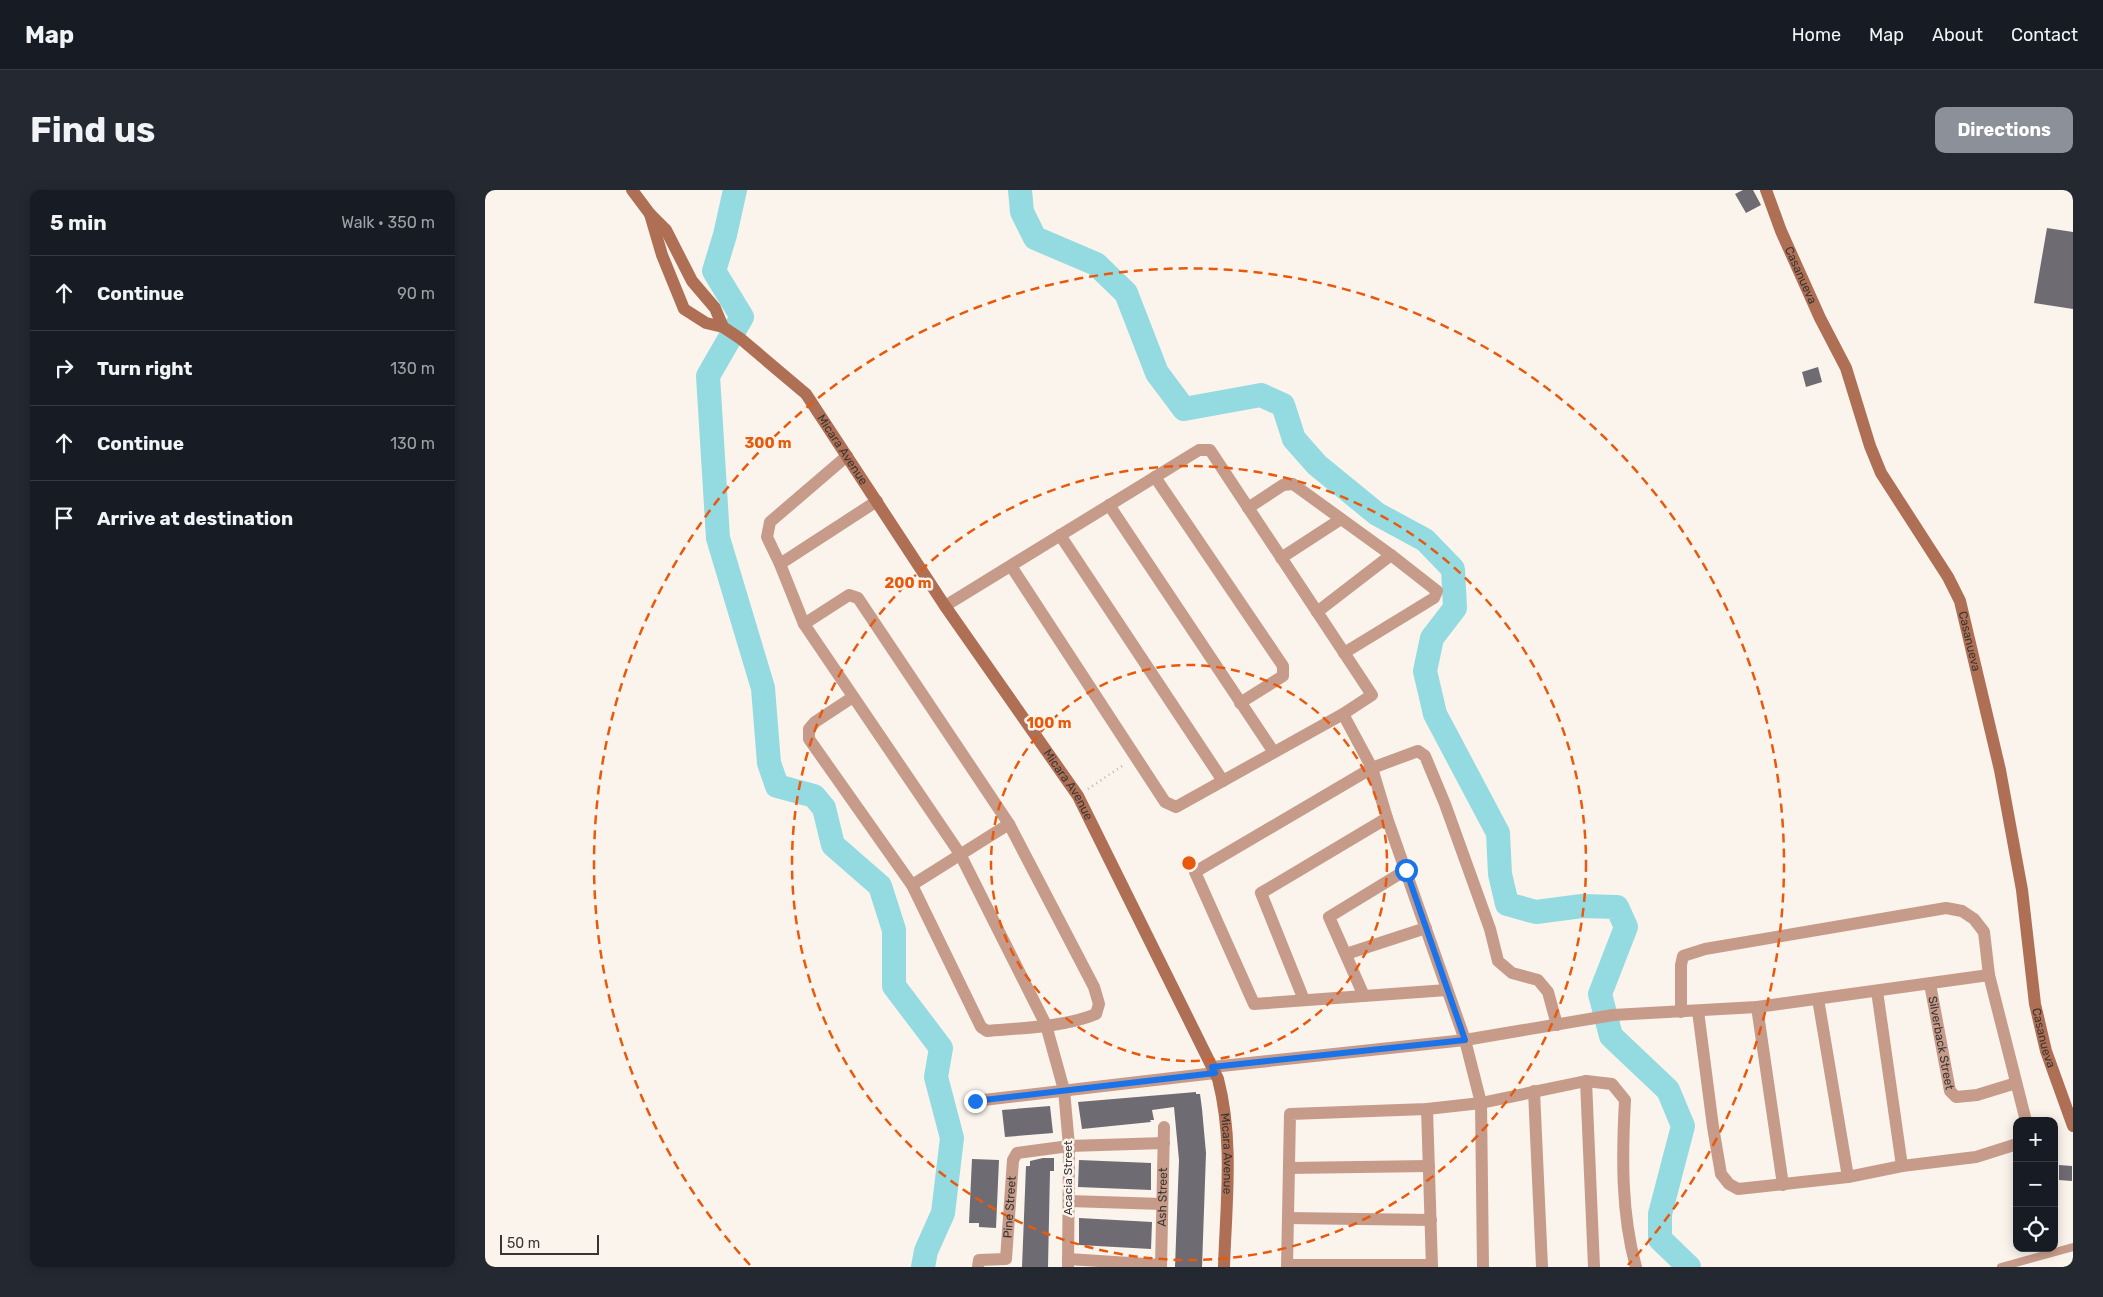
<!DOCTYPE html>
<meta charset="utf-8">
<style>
:root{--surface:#171b24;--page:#242831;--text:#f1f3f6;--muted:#9ea1a6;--line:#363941;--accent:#8c9099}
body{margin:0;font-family:Rubik,sans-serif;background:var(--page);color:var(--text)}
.controls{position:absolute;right:15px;bottom:15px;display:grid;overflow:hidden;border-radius:10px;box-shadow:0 2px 12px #0003}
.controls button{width:45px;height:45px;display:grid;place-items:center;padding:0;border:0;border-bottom:1px solid var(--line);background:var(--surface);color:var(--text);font:25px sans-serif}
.scale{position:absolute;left:15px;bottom:12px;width:99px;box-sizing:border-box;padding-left:5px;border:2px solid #383533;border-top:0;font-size:14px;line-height:18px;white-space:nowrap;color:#383533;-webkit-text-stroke:4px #faf4ed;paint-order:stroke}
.stop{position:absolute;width:15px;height:15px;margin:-11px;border:4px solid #1a73e8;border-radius:50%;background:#fff}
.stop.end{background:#1a73e8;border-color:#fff;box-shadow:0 1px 5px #0008}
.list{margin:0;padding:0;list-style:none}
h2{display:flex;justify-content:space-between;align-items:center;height:65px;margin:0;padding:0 20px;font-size:21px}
h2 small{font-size:16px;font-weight:400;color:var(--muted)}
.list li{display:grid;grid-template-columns:32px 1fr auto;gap:15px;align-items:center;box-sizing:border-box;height:75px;padding:0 20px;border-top:1px solid var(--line)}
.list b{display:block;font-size:19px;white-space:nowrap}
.list em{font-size:16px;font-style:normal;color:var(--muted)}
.icon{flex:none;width:28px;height:28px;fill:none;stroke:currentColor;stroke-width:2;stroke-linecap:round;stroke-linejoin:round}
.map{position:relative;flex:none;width:1588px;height:1077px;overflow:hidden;border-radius:10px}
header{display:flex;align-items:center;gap:30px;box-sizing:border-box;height:70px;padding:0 25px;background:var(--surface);border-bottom:1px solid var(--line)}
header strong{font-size:24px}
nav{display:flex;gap:28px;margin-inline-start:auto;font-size:18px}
.intro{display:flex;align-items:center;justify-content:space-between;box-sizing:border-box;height:120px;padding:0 30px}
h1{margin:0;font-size:35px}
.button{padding:12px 22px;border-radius:10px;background:var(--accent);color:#fff;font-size:18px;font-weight:700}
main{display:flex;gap:30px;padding:0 30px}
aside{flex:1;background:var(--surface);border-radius:10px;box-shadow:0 2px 12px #0003}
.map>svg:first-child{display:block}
</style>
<header>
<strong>Map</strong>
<nav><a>Home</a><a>Map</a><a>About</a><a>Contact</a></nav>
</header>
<div class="intro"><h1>Find us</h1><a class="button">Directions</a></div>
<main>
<aside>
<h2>5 min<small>Walk · 350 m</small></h2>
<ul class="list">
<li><svg class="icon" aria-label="ahead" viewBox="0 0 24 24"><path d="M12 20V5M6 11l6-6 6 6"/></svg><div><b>Continue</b></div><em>90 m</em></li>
<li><svg class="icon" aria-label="right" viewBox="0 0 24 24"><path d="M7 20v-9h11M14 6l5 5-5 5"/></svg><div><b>Turn right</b></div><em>130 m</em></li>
<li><svg class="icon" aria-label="ahead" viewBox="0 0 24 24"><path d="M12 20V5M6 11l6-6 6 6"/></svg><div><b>Continue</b></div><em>130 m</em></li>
<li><svg class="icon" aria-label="arrive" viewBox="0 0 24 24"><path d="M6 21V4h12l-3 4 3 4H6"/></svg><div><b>Arrive at destination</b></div></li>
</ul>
</aside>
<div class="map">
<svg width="1588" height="1077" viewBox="0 0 1588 1077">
<rect width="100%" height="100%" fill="#faf4ed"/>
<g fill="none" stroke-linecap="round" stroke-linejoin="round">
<path stroke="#94dae1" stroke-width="24" d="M 250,0 L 240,45 L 229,81 L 257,127 L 223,186 L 233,348 L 278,498 L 284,573 L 292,596 L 329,606 L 339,618 L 348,655 L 395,696 L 409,740 L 409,796 L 456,858 L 451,887 L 467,948 L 458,1023 L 441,1061 L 438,1077
M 535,0 L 537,22 L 550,48 L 611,74 L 641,103 L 672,183 L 699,219 L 776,205 L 798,215 L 809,249 L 832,275 L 892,324 L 940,350 L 968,379 L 970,418 L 947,448 L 940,481 L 950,524 L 1013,643 L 1015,684 L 1022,714 L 1051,722 L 1097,716 L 1132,717 L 1141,737 L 1115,804 L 1126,846 L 1183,900 L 1198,936 L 1175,1024 L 1175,1049 L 1204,1077"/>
</g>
<path fill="#6e6b72" d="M 1258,0 L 1268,0 L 1276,15 L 1261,23 L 1250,4 Z
M 1562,38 L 1588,42 L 1588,119 L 1549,113 Z
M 1333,177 L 1337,192 L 1321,197 L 1317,182 Z
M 711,902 L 711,904 L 715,904 L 717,919 L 721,963 L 717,1077 L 690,1077 L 694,970 L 689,917 L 667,920 L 669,930 L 665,930 L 666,932 L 597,939 L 593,912 Z
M 565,916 L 568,943 L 520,947 L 517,920 Z
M 558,968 L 569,968 L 569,981 L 565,981 L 563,1077 L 537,1077 L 541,976 L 545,976 L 545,971 Z
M 487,969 L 514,970 L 511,1038 L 494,1037 L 494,1033 L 484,1033 Z
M 594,970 L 666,973 L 666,1000 L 593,997 Z
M 1574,975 L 1587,976 L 1587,991 L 1574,990 Z
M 594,1028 L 667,1032 L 666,1059 L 594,1055 Z"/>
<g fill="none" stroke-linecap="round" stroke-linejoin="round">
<path stroke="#b9b4af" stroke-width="2.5" stroke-dasharray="1 4" stroke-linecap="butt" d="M 603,599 L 640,574"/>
<path stroke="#c79b89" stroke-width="8" d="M 1516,1077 L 1588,1057"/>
<g stroke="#c79b89" stroke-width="12">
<path d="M 670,287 L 798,476 L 798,486 L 755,513"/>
<path d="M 392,311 L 295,374 L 319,434 L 475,664 L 561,835 L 579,900 L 584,956 L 583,1077"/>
<path d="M 624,315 L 788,561"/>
<path d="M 763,318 L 798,295 L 808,294 L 906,365 L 952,401 L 949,408 L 859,463"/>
<path d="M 575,345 L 738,591"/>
<path d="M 796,368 L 856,329"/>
<path d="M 295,374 L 282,347 L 285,332 L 362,266"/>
<path d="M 460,416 C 545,364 630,312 714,260 L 725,260 L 887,505 L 858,524 L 691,617 L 680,612 L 526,376"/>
<path d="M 832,422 L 906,365"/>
<path d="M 319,434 L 364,405 L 373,408 L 524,634 L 609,797 L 614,814 L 611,824 C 580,837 536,838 502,841 L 496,837 L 427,695 L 324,549 L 324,539 L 330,532 L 368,507"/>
<path d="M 858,524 L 887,578 L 902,628 L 980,850 L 996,913 L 998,1077"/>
<path d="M 427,695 L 524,634"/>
<path d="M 861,764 L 941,738"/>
<path id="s1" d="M 1445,794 L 1465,901 L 1471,907 L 1492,905 L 1531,893"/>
<path d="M 962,800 L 769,814 L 710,682 L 887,578 L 933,561 L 940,566 L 960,614 L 1005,739 L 1013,771 L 1027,783 L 1053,790 L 1063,802 L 1072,835"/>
<path d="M 1392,801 L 1417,976"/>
<path d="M 879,806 L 844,727 L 921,680"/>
<path d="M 1333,809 L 1363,987"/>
<path d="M 819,810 L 776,703 L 902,628"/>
<path d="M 1272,817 L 1298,995"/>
<path d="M 1213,821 L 1228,937 L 1236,984 L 1244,994 L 1253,999 L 1363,987 L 1417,976 L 1491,967 L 1532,954"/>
<path d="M 1196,822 L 1196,775 L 1198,766 L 1220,759 L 1461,718 L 1477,721 L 1489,729 L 1499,742 L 1504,785 L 1541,931"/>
<path d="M 727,877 L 980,850 L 1128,825 L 1272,817 L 1504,785"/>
<path d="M 1101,891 L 1109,1077"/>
<path d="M 1049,901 L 1057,1077"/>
<path d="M 490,911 L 730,883"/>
<path d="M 942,919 L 947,1077"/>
<path d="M 804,978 L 944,976"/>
<path d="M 584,1011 L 677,1014"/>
<path d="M 803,1028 L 946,1030"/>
<path d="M 583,1069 L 676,1075"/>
<path d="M 802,1075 L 947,1075"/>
<path id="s2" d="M 493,1077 L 494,1070 L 521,1069 L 528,970 L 532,963 L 584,956 L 679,953"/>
<path id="s3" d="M 676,1077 L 679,937"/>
<path d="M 802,1077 L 805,924 L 942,919 L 996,913 L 1101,891 L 1127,894 L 1140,910 C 1137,966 1136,1023 1151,1077"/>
</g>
<g stroke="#ae6f55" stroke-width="12">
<path d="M 147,0 L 165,24 L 181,40 L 207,91 L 230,118 L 238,137"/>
<path id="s4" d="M 1281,0 L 1296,41 L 1335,128 L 1361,178 L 1385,256 L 1396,283 L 1463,387 L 1475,411 L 1515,580 L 1537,700 L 1550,814 L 1561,861 L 1588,936"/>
<path id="s5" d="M 165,24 L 177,65 L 199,119 L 221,133 L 238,137 L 256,149 L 321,204 L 460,416 L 593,606 L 733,889 C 749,950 741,1014 739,1077"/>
</g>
</g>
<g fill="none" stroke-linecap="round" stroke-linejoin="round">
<path stroke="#1a73e8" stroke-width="6" d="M 490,911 L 730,883 L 727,877 L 980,850 L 921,680"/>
</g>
<g fill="none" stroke="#e8590c" stroke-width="2.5" stroke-dasharray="9 6">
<circle cx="704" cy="673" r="198"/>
<circle cx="704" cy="673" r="397"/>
<path d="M265 1075A595 595 0 1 1 1143 1075"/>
</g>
<g text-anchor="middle" stroke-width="5" stroke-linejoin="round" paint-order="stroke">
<g font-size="12" fill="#383533" stroke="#faf4ed">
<text dy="4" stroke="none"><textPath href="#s4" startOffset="92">Casanueva</textPath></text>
<text dy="4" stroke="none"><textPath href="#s5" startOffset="318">Micara Avenue</textPath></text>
<text dy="4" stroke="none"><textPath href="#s4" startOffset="498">Casanueva</textPath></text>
<text dy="4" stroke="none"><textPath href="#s5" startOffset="722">Micara Avenue</textPath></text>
<text dy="4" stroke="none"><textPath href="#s4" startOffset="902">Casanueva</textPath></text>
<text dy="4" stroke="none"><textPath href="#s1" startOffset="60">Silverback Street</textPath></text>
<text dy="4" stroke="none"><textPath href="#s5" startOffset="1128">Micara Avenue</textPath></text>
<text transform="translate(583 988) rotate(-90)" y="4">Acacia Street</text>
<text dy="4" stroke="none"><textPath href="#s3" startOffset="70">Ash Street</textPath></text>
<text dy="4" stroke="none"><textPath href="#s2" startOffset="86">Pine Street</textPath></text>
</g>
</g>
<circle cx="704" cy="673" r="8" fill="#e8590c" stroke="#faf4ed" stroke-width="2.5"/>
<g font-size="15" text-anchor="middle" font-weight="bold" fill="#e8590c" stroke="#faf4ed" stroke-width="5" stroke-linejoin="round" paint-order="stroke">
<text x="283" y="258">300 m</text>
<text x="423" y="398">200 m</text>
<text x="564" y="538">100 m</text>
</g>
</svg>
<div class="controls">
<button>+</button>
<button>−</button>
<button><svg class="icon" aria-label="locate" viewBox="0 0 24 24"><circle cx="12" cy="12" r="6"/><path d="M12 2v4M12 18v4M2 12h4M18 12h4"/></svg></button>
</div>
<div class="scale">50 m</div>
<div class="stop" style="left:921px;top:680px"></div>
<div class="stop end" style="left:490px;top:911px"></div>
</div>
</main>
